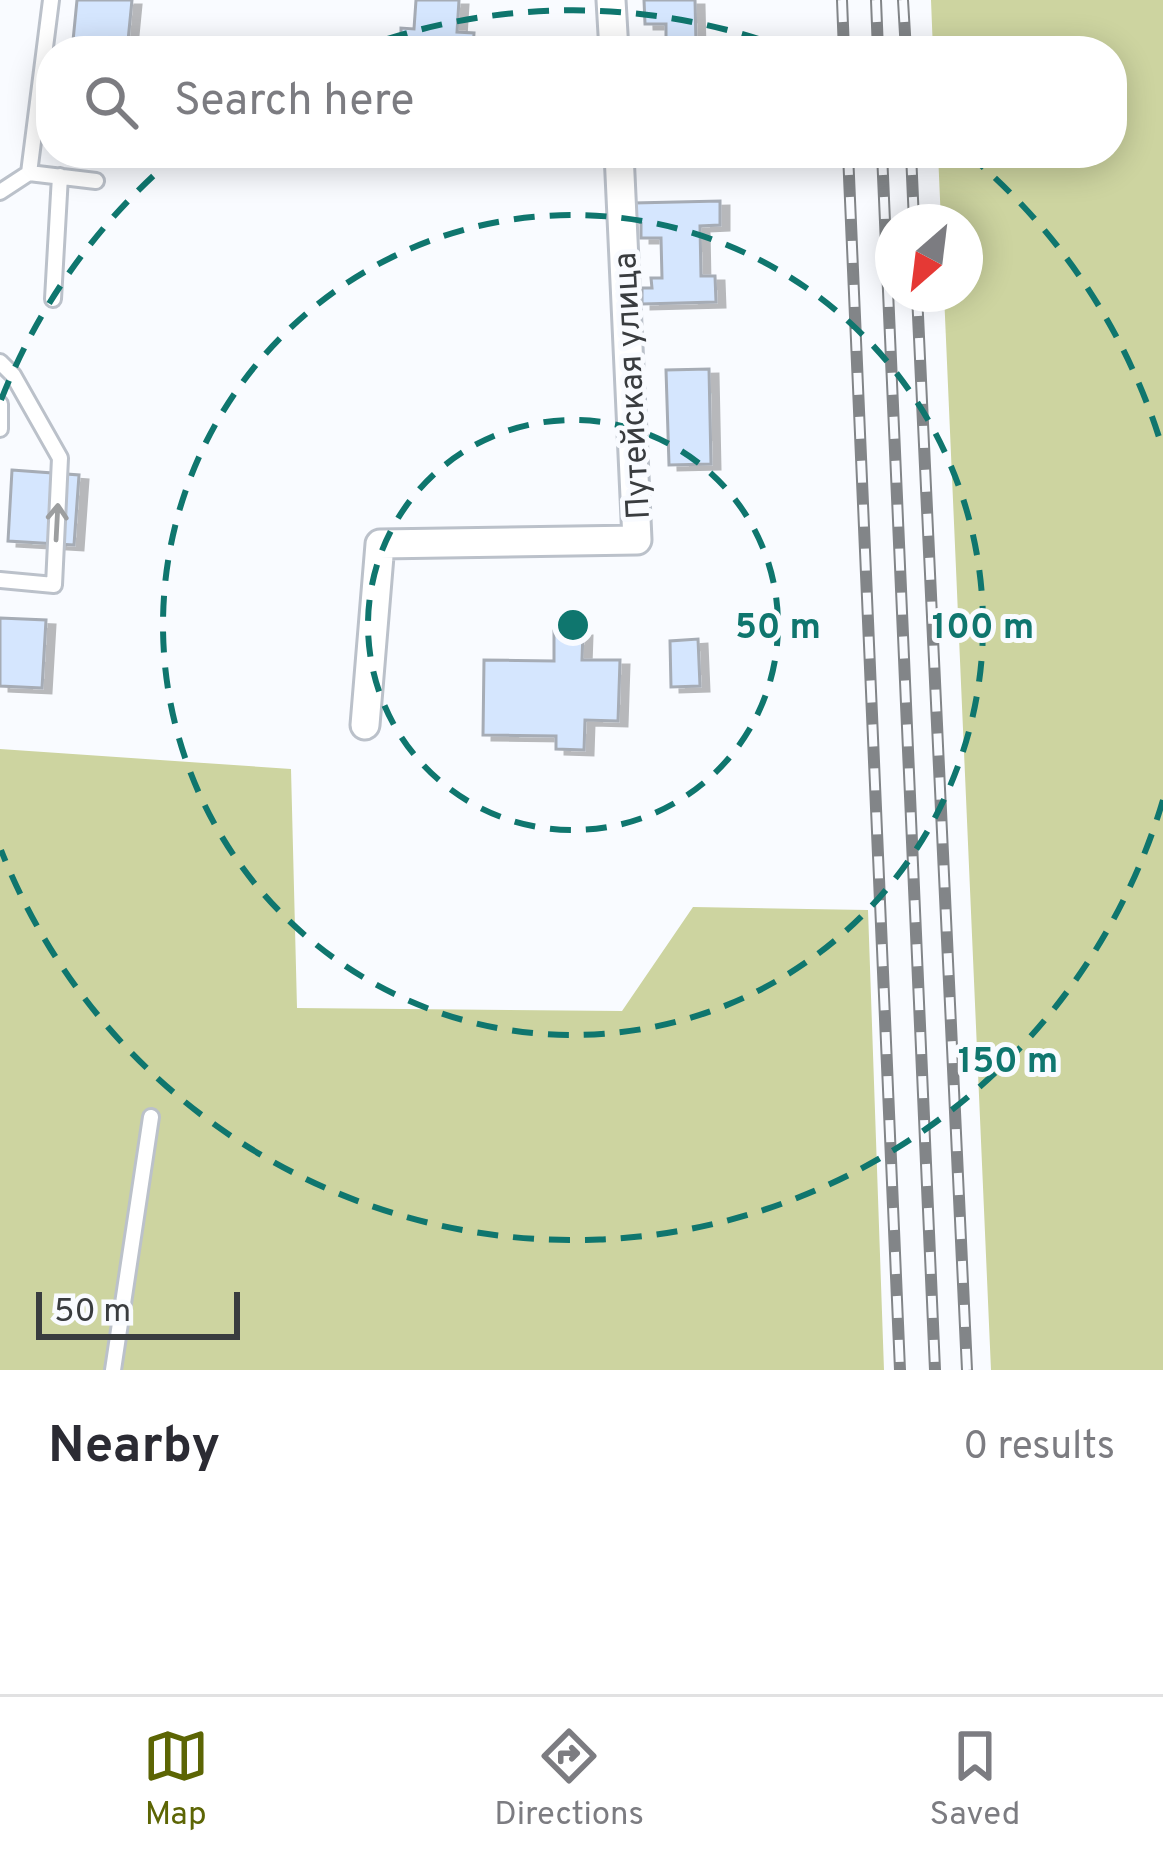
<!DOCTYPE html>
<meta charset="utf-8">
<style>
:root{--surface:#fff;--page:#f7f7f7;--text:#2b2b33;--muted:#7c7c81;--line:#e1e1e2;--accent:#5c6504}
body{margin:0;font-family:Overpass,sans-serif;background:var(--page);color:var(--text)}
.compass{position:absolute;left:875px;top:204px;width:108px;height:108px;border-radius:50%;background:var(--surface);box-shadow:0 6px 30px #0003;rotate:208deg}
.scale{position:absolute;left:36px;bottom:30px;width:204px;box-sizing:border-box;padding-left:12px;border:6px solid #393c3f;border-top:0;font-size:33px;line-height:42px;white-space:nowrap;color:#393c3f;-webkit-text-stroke:9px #f9fbff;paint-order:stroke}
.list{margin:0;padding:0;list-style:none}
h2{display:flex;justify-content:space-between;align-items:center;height:156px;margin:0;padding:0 48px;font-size:51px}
h2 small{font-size:39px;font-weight:400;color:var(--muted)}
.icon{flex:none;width:66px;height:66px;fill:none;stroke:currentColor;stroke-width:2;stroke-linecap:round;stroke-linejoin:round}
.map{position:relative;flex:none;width:1163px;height:1370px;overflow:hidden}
.search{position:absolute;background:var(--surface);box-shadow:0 6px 30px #0003;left:36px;right:36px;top:36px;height:132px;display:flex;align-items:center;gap:30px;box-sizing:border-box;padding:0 42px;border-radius:48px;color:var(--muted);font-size:45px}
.sheet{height:324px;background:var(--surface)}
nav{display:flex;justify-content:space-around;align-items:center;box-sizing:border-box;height:168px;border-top:3px solid var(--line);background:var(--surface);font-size:33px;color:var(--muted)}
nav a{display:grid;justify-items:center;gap:6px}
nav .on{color:var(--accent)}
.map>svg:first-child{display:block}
</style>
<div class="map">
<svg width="1163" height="1370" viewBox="0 0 1163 1370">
<defs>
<filter id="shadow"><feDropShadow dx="9" dy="5" stdDeviation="0" flood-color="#0004"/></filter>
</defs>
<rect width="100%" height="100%" fill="#f9fbff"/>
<path fill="#cdd4a0" d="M 931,0 L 1163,0 L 1163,1370 L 991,1370 L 944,294 L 965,294 L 965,222 L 941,222 L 938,153 L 1112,153 L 1112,51 L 933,51 Z
M 0,749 L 291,769 L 297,1008 L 622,1011 L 693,907 L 868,910 L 884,1370 L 0,1370 Z"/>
<path fill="#d5e6fe" stroke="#a6acb5" stroke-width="3" filter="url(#shadow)" d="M 77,0 L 132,0 L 127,51 L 72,51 Z
M 416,0 L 459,0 L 457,32 L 474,33 L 473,51 L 391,49 L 392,43 L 401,43 L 401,28 L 414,29 Z
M 644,0 L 695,0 L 696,44 L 666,45 L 666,24 L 645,24 Z
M 720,201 L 720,225 L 700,226 L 701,276 L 715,276 L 716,302 L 642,304 L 642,288 L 652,288 L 651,278 L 662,278 L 661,238 L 641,238 L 641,223 L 635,221 L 634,203 Z
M 709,369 L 711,464 L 669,465 L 666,370 Z
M 12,470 L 79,475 L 74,545 L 8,541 Z
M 0,618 L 46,620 L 42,688 L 0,686 Z
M 554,631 L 583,631 L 582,660 L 620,660 L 618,721 L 585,720 L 584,750 L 556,749 L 556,736 L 483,735 L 484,660 L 554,661 Z
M 698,639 L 700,686 L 671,687 L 670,641 Z"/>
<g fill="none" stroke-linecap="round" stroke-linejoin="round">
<defs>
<path id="service" d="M 29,173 L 51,0
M 0,192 L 29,173 L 96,181
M 53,299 L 60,176
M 0,362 L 13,375 L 60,458 L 54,585 L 0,580
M 0,404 L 0,429
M 113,1370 L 151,1117"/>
<path id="minor" d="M 611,0 L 614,51
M 365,725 L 380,544 L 637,540 L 619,153"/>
</defs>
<use href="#service" stroke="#bbc1ca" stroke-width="20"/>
<use href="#minor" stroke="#bbc1ca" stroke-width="33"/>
<use href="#service" stroke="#fff" stroke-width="14"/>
<use href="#minor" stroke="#fff" stroke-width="27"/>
<defs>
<path id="rail" d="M 842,0 L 844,51
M 876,0 L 878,51
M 903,0 L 906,51
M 848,153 L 900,1370
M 882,153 L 935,1370
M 911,153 L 914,222
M 917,294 L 967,1370"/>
</defs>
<use href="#rail" stroke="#828588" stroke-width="12"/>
<use href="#rail" stroke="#f9fbff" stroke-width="8" stroke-dasharray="22" stroke-linecap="butt"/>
</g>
<defs><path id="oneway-shaft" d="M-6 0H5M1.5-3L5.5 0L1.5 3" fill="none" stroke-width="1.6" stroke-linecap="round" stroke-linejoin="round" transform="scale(3)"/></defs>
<use stroke="#9c9e9f" href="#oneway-shaft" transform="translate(57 522) rotate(-87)"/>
<g fill="none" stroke="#0f766e" stroke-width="6" stroke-dasharray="21 15">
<circle cx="573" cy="625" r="205"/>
<circle cx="573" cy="625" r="410"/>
<path d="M1163 800A615 615 0 0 1 1 850M1 400A615 615 0 0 1 178 154M353 51A615 615 0 0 1 793 51M968 154A615 615 0 0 1 1163 450"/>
</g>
<g text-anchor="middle" stroke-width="10" stroke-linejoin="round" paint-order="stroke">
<g font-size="33" fill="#393c3f" stroke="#f9fbff">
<text transform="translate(630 386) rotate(-93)" y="12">Путейская улица</text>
</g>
</g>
<circle cx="573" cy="625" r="18" fill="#0f766e" stroke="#f9fbff" stroke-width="6"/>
<g font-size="36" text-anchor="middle" font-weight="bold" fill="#0f766e" stroke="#f9fbff" stroke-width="10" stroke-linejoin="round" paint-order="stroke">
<text x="778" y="638">50 m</text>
<text x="983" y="638">100 m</text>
<text x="1008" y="1072">150 m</text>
</g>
</svg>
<svg class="compass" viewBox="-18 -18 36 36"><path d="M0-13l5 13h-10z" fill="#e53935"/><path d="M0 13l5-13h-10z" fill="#7c7c81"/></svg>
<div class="scale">50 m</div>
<div class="search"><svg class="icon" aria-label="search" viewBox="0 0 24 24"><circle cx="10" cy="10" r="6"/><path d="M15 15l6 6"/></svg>Search here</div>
</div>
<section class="sheet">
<h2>Nearby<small>0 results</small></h2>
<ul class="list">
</ul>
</section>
<nav>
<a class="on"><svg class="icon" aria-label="map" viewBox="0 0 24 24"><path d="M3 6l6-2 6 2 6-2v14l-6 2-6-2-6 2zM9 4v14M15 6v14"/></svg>Map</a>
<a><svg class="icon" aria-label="directions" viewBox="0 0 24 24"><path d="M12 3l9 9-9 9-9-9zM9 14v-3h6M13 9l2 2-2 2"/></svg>Directions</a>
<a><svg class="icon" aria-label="saved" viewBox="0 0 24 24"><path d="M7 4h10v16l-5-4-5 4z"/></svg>Saved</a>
</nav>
